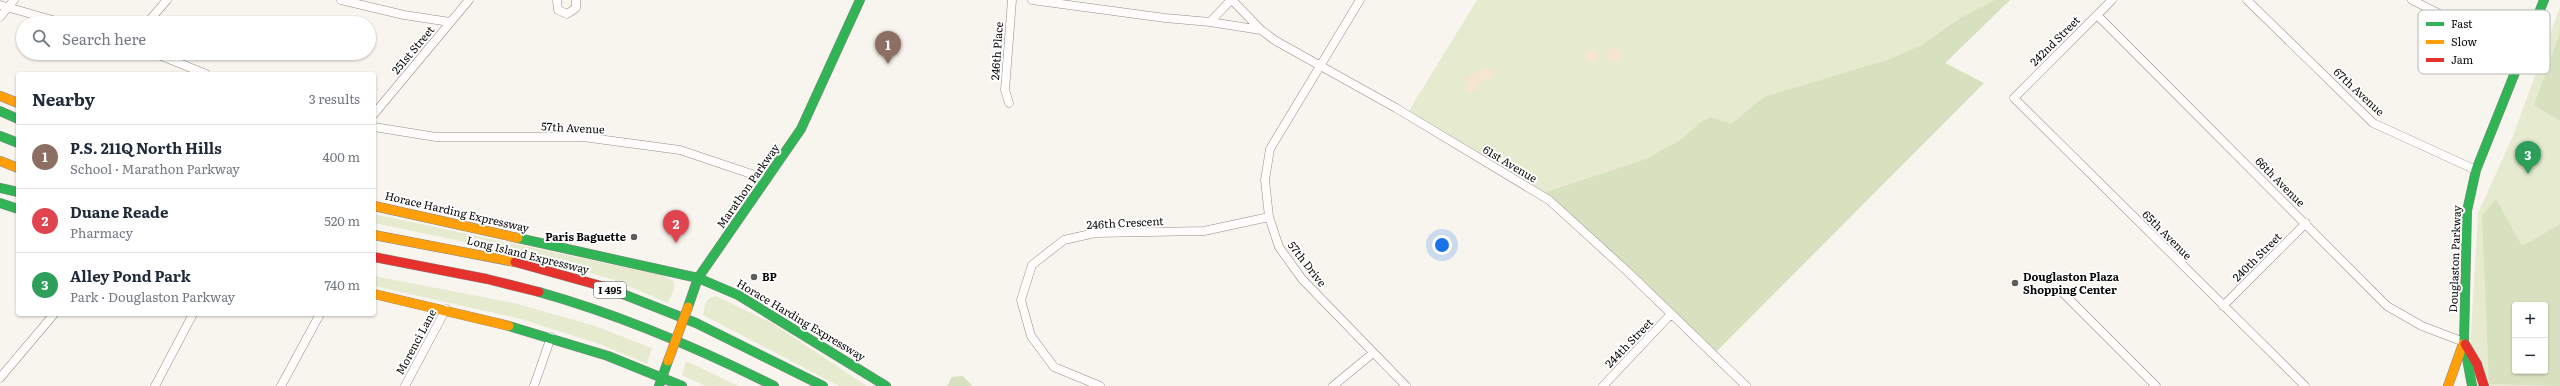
<!DOCTYPE html>
<meta charset="utf-8">
<style>
:root{--surface:#fff;--page:#f2f2f3;--text:#1f2937;--muted:#747a83;--line:#e0e1e3;--accent:#b45309}
body{margin:0;font-family:Literata,serif;background:var(--page);color:var(--text)}
.controls{position:absolute;right:12px;bottom:12px;display:grid;overflow:hidden;border-radius:4px;box-shadow:0 1px 3px #0004}
.controls button{width:36px;height:36px;display:grid;place-items:center;padding:0;border:0;border-bottom:1px solid var(--line);background:var(--surface);color:var(--text);font:20px sans-serif}
.you{position:absolute;left:1442px;top:245px;width:14px;height:14px;margin:-10px;border:3px solid #fff;border-radius:50%;background:#1a73e8;box-shadow:0 0 0 6px #1a73e833}
.badge{display:grid;place-items:center;width:26px;height:26px;border-radius:50%;background:var(--accent);color:#fff;font-size:13px;font-weight:700}
.pin{position:absolute;translate:-50% -33px;filter:drop-shadow(0 1px 2px #0008)}
.pin::after{content:'';position:absolute;top:21px;width:14px;height:12px;background:inherit;clip-path:polygon(0 0,100% 0,50% 100%)}
.list{margin:0;padding:0;list-style:none}
h2{display:flex;justify-content:space-between;align-items:center;height:52px;margin:0;padding:0 16px;font-size:17px}
h2 small{font-size:13px;font-weight:400;color:var(--muted)}
.list li{display:grid;grid-template-columns:26px 1fr auto;gap:12px;align-items:center;box-sizing:border-box;height:64px;padding:0 16px;border-top:1px solid var(--line)}
.list b{display:block;font-size:15px;white-space:nowrap}
.list p{margin:0;font-size:13px;white-space:nowrap;color:var(--muted)}
.list em{font-size:13px;font-style:normal;color:var(--muted)}
.icon{flex:none;width:22px;height:22px;fill:none;stroke:currentColor;stroke-width:2;stroke-linecap:round;stroke-linejoin:round}
.map{position:relative;flex:none;width:2560px;height:386px;overflow:hidden}
.search{position:absolute;background:var(--surface);box-shadow:0 1px 3px #0004;left:16px;top:16px;width:360px;height:44px;display:flex;align-items:center;gap:10px;box-sizing:border-box;padding:0 14px;border-radius:22px;color:var(--muted);font-size:15px}
.panel{position:absolute;background:var(--surface);box-shadow:0 1px 3px #0004;left:16px;top:72px;width:360px;height:244px;border-radius:4px}
.map>svg:first-child{display:block}
</style>
<div class="map">
<svg width="2560" height="386" viewBox="0 0 2560 386">
<rect width="100%" height="100%" fill="#f8f4ee"/>
<path fill="#e6ebd0" fill-rule="evenodd" d="M 1477,0 L 2010,0 L 1945,63 L 1538,194 L 1407,114 Z
M 2560,7 L 2560,386 L 2468,386 L 2478,213 L 2513,136 ZM 2515,305 L 2545,305 L 2545,371 L 2515,371 Z
M 374,214 L 661,275 L 673,281 L 675,286 L 668,303 L 614,280 L 573,268 L 489,247 L 374,223 Z
M 374,276 L 514,303 L 595,326 L 652,348 L 647,364 L 602,345 L 521,319 L 374,286 Z
M 716,296 L 772,323 L 867,386 L 839,386 L 703,315 C 705,305 705,298 716,296 Z
M 686,361 L 738,386 L 705,386 L 682,375 Z"/>
<path fill="#d8e1bf" fill-rule="evenodd" d="M 1995,0 L 2010,0 L 1945,63 L 1984,83 L 1713,355 L 1545,192 L 1646,159 L 1679,141 L 1701,122 L 1711,117 L 1731,124 L 1764,97 L 1887,60 L 1920,46 L 1959,19 Z
M 2560,32 L 2560,121 L 2534,105 Z
M 2496,199 L 2522,246 L 2559,225 L 2560,221 L 2560,386 L 2489,384 L 2482,215 ZM 2515,305 L 2545,305 L 2545,371 L 2515,371 Z
M 963,376 L 972,386 L 947,386 L 952,377 Z"/>
<path fill="#f6e6d1" d="M1607 55a7 7 0 1 1 14 0a7 7 0 1 1-14 0Z
M1585 56a6 6 0 1 1 12 0a6 6 0 1 1-12 0Z
M 1488,68 L 1493,71 L 1493,78 L 1479,82 L 1476,91 L 1468,93 L 1465,85 L 1469,77 L 1476,72 Z"/>
<g fill="none" stroke-linecap="round" stroke-linejoin="round">
<defs>
<path id="street" d="M 341,0 L 404,15 L 450,22
M 557,0 L 558,10 L 567,14 L 576,8 L 576,0
M 1032,0 L 1165,18 L 1210,22 L 1261,30
M 1232,0 L 1261,30 L 1276,41 L 1396,108 L 1549,200 L 1628,272 L 1746,386
M 1360,0 L 1270,149 L 1265,180 L 1269,217 L 1279,247 L 1302,279 L 1406,386
M 2112,0 L 2014,98 L 2305,386
M 2247,0 L 2373,123 L 2476,170
M 2412,0 L 2521,55
M 0,5 L 63,23
M 2097,15 L 2387,306 L 2422,326 L 2464,342
M 0,17 L 14,0
M 1210,22 L 1231,0
M 147,23 L 167,0
M 154,53 L 206,74
M 1009,103 L 1005,90 L 1012,0
M 374,114 L 469,0
M 374,127 L 436,137 L 583,137 L 680,150 L 766,179
M 2061,291 L 2156,386
M 2223,306 L 2306,223
M 0,378 L 54,314
M 155,386 L 193,314
M 281,386 L 320,314
M 405,386 L 446,309
M 534,386 L 551,337
M 1100,386 L 1054,367 L 1031,336 L 1021,300 L 1032,265 L 1064,240 L 1095,233 L 1204,231 L 1269,217
M 1333,386 L 1373,353
M 1603,386 L 1671,314"/>
<path id="fast" d="M 0,111 L 18,119
M 0,136 L 18,143
M 0,188 L 18,192
M 0,203 L 18,209
M 518,238 L 698,278 L 738,295 L 886,386
M 605,287 L 696,323 L 823,386
M 539,292 C 621,315 698,348 774,386
M 688,307 L 698,278 L 801,129 L 860,0
M 509,326 L 608,356 L 682,386
M 659,386 L 668,361
M 2472,386 L 2464,342 L 2467,211 L 2476,170 L 2544,0"/>
<path id="slow" d="M 0,96 L 18,103
M 0,161 L 18,168
M 374,206 L 518,238
M 374,235 L 515,262
M 374,294 L 509,326
M 2448,386 L 2463,344"/>
<path id="jam" d="M 374,257 L 487,279 L 539,292
M 515,262 L 605,287
M 2465,344 L 2477,364 L 2484,386"/>
</defs>
<use href="#street" stroke="#918f8d" stroke-width="9"/>
<use href="#fast" stroke="#888683" stroke-width="10"/>
<use href="#slow" stroke="#888683" stroke-width="10"/>
<use href="#jam" stroke="#888683" stroke-width="10"/>
<use href="#street" stroke="#fefdfc" stroke-width="8"/>
<use href="#fast" stroke="#30b455" stroke-width="9"/>
<use href="#slow" stroke="#ff9f0a" stroke-width="9"/>
<use href="#jam" stroke="#e5322d" stroke-width="9"/>
<defs>
<path id="slow-bridge" d="M 668,361 L 688,307"/>
</defs>
<use href="#slow-bridge" stroke="#888683" stroke-width="10" stroke-linecap="butt"/>
<use href="#slow-bridge" stroke="#ff9f0a" stroke-width="9"/>
</g>
<g fill="#5d5c5a" stroke="#fff" stroke-width="1.5">
<circle cx="634" cy="237" r="4"/>
<circle cx="754" cy="277" r="4"/>
<circle cx="2015" cy="283" r="4"/>
</g>
<g text-anchor="middle" stroke-width="4" stroke-linejoin="round" paint-order="stroke">
<rect fill="#fff" stroke="#545454" stroke-width="1" x="594" y="282" width="32" height="16" rx="3"/>
<g font-size="10" font-weight="bold" fill="#0a0a0a">
<text x="610" y="294">I 495</text>
</g>
<g font-size="11" fill="#0a0a0a" stroke="#fff">
<text transform="translate(2055 41) rotate(-45)" y="4">242nd Street</text>
<text transform="translate(413 50) rotate(-50)" y="4">251st Street</text>
<text transform="translate(997 51) rotate(-86)" y="4">246th Place</text>
<text transform="translate(2359 92) rotate(43)" y="4">67th Avenue</text>
<text transform="translate(573 128) rotate(3)" y="4">57th Avenue</text>
<text transform="translate(1510 164) rotate(31)" y="4">61st Avenue</text>
<text transform="translate(2280 182) rotate(45)" y="4">66th Avenue</text>
<text transform="translate(748 186) rotate(-55)" y="4">Marathon Parkway</text>
<text transform="translate(457 212) rotate(13)" y="4">Horace Harding Expressway</text>
<text transform="translate(1125 223) rotate(-3)" y="4">246th Crescent</text>
<text transform="translate(2167 235) rotate(45)" y="4">65th Avenue</text>
<text transform="translate(528 255) rotate(14)" y="4">Long Island Expressway</text>
<text transform="translate(2257 257) rotate(-45)" y="4">240th Street</text>
<text transform="translate(2455 259) rotate(-88)" y="4">Douglaston Parkway</text>
<text transform="translate(1307 264) rotate(52)" y="4">57th Drive</text>
<text transform="translate(801 320) rotate(31)" y="4">Horace Harding Expressway</text>
<text transform="translate(416 342) rotate(-62)" y="4">Morenci Lane</text>
<text transform="translate(1629 343) rotate(-46)" y="4">244th Street</text>
</g>
<g font-size="11" font-weight="bold" fill="#0a0a0a" stroke="#fff" text-anchor="start">
<text x="626" y="241" text-anchor="end">Paris Baguette</text>
<text x="762" y="281">BP</text>
<text x="2023" y="281">Douglaston Plaza<tspan x="2023" dy="13">Shopping Center</tspan></text>
</g>
</g>
<rect x="2418" y="10" width="132" height="64" rx="6" fill="#fff" stroke="#b6b6b6" stroke-width="1"/>
<rect x="2426" y="22" width="18" height="4" fill="#30b455"/>
<rect x="2426" y="40" width="18" height="4" fill="#ff9f0a"/>
<rect x="2426" y="58" width="18" height="4" fill="#e5322d"/>
<g font-size="11" fill="#0a0a0a">
<text x="2451" y="28">Fast</text>
<text x="2451" y="46">Slow</text>
<text x="2451" y="64">Jam</text>
</g>
</svg>
<div class="controls">
<button>+</button>
<button>−</button>
</div>
<div class="you"></div>
<div class="pin badge" style="left:888px;top:64px;background:#8d6e63">1</div>
<div class="pin badge" style="left:676px;top:243px;background:#e0444e">2</div>
<div class="pin badge" style="left:2528px;top:174px;background:#2e9e5b">3</div>
<div class="search"><svg class="icon" aria-label="search" viewBox="0 0 24 24"><circle cx="10" cy="10" r="6"/><path d="M15 15l6 6"/></svg>Search here</div>
<section class="panel">
<h2>Nearby<small>3 results</small></h2>
<ul class="list">
<li><span class="badge" style="background:#8d6e63">1</span><div><b>P.S. 211Q North Hills</b><p>School · Marathon Parkway</p></div><em>400 m</em></li>
<li><span class="badge" style="background:#e0444e">2</span><div><b>Duane Reade</b><p>Pharmacy</p></div><em>520 m</em></li>
<li><span class="badge" style="background:#2e9e5b">3</span><div><b>Alley Pond Park</b><p>Park · Douglaston Parkway</p></div><em>740 m</em></li>
</ul>
</section>
</div>
